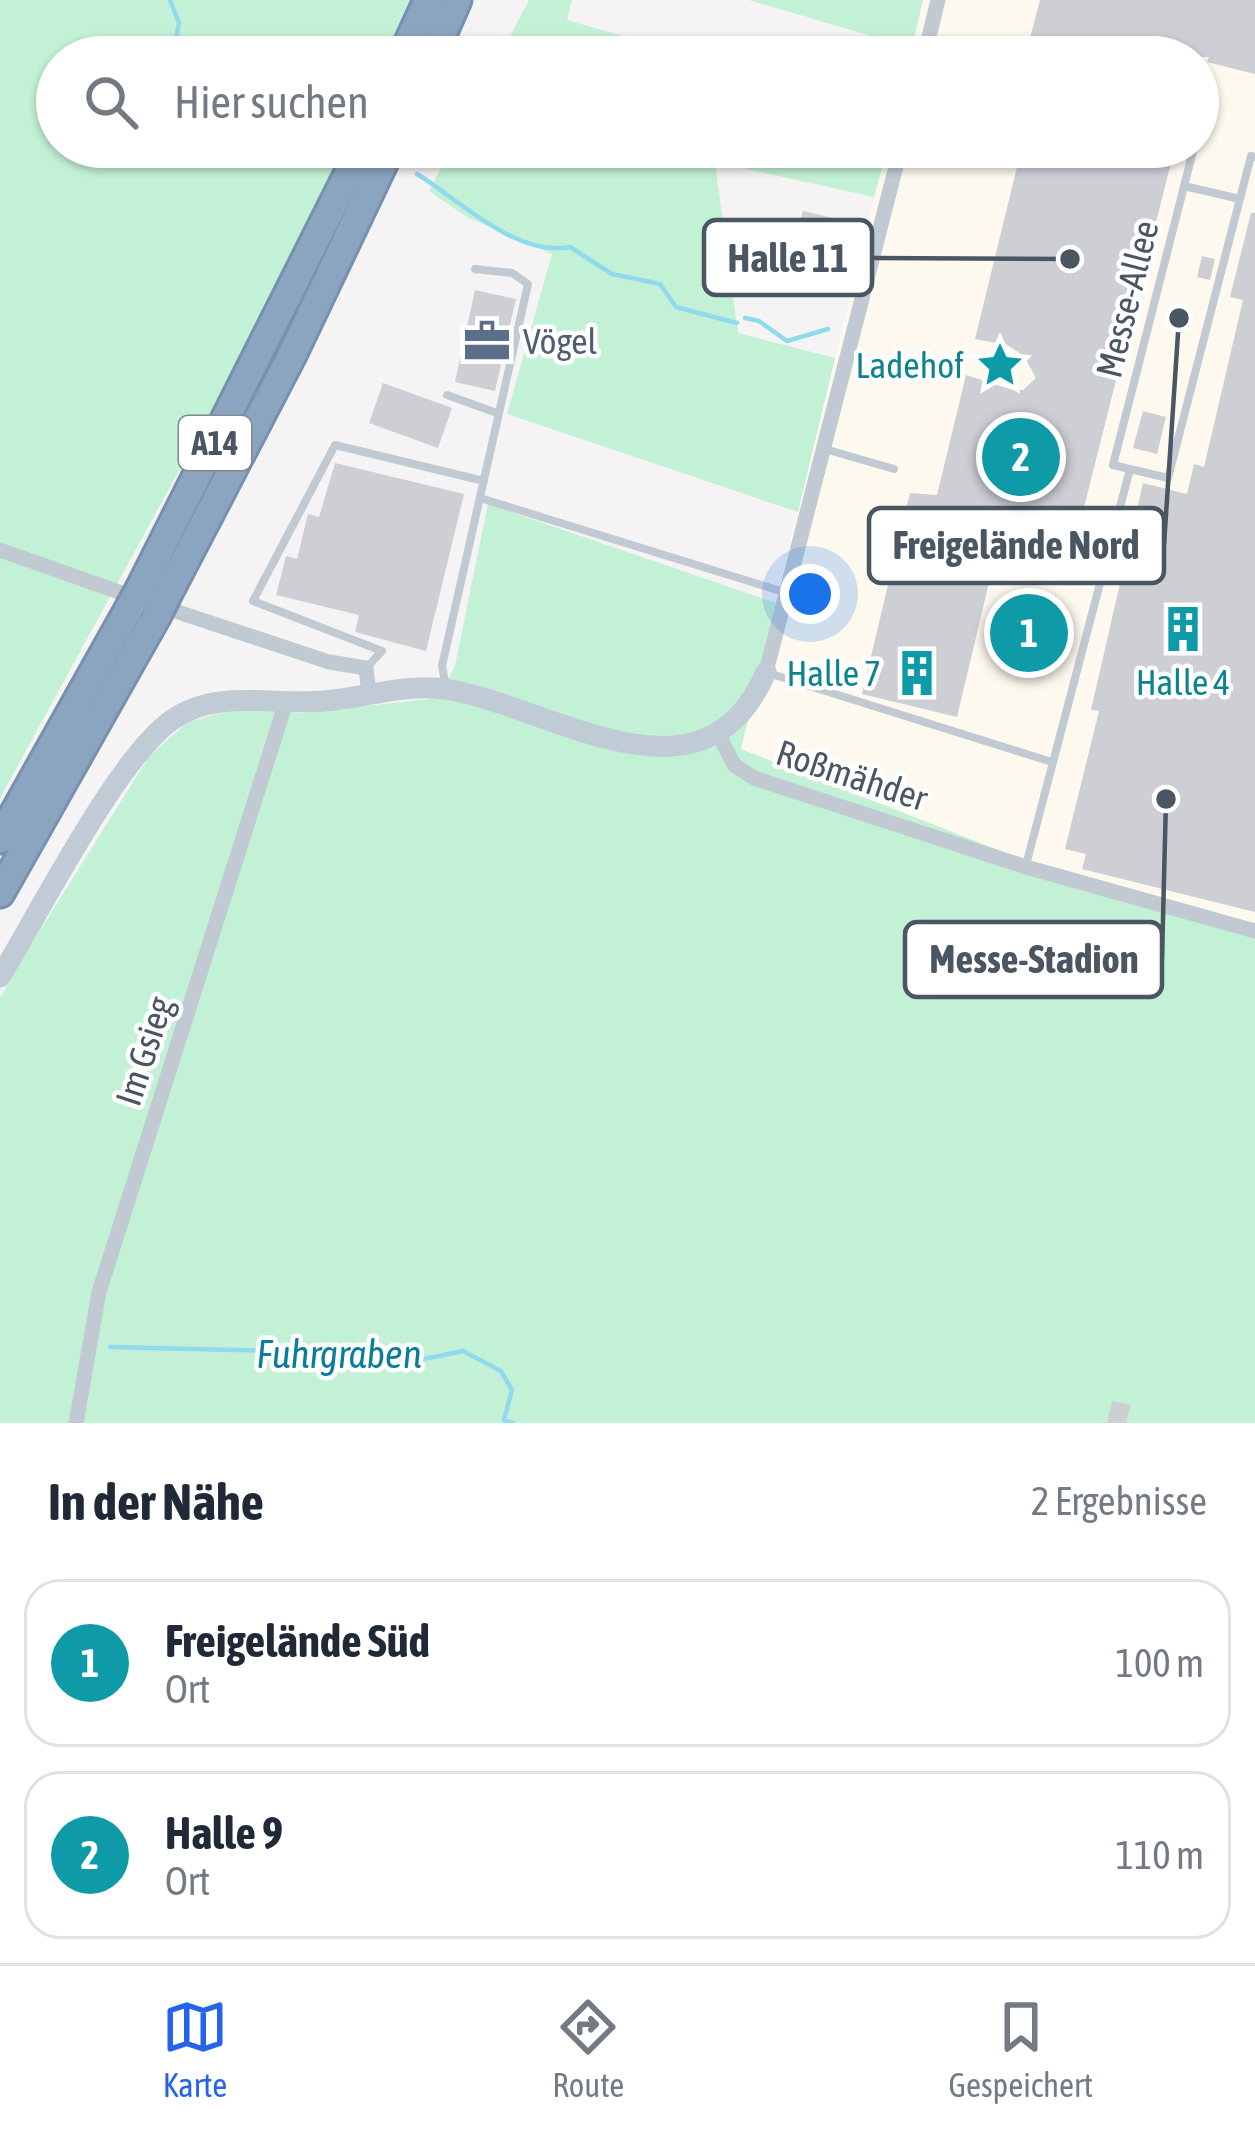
<!DOCTYPE html>
<html lang="de">
<meta charset="utf-8">
<style>
:root{--surface:#fff;--page:#f2f2f3;--text:#1f2937;--muted:#747a83;--line:#e0e1e3;--accent:#2563eb}
body{margin:0;font-family:"Asap Condensed",sans-serif;background:var(--page);color:var(--text)}
.you{position:absolute;left:810px;top:594px;width:42px;height:42px;margin:-30px;border:9px solid #fff;border-radius:50%;background:#1a73e8;box-shadow:0 0 0 18px #1a73e833}
.badge{display:grid;place-items:center;width:78px;height:78px;border-radius:50%;background:var(--accent);color:#fff;font-size:39px;font-weight:700}
.pin{position:absolute;translate:-50% -50%;border:6px solid #fff;box-shadow:0 3px 12px #0006}
.list{margin:0;padding:0;list-style:none}
h2{display:flex;justify-content:space-between;align-items:center;height:156px;margin:0;padding:0 48px;font-size:51px}
h2 small{font-size:39px;font-weight:400;color:var(--muted)}
.list li{display:grid;grid-template-columns:78px 1fr auto;gap:36px;align-items:center;box-sizing:border-box;height:168px;margin:0 24px 24px;padding:0 24px;border:3px solid var(--line);border-radius:36px}
.list b{display:block;font-size:45px;white-space:nowrap}
.list p{margin:0;font-size:39px;white-space:nowrap;color:var(--muted)}
.list em{font-size:39px;font-style:normal;color:var(--muted)}
.icon{flex:none;width:66px;height:66px;fill:none;stroke:currentColor;stroke-width:2;stroke-linecap:round;stroke-linejoin:round}
.map{position:relative;flex:none;width:1255px;height:1423px;overflow:hidden}
.search{position:absolute;background:var(--surface);box-shadow:0 3px 9px #0004;left:36px;right:36px;top:36px;height:132px;display:flex;align-items:center;gap:30px;box-sizing:border-box;padding:0 42px;border-radius:66px;color:var(--muted);font-size:45px}
.sheet{height:540px;background:var(--surface)}
nav{display:flex;justify-content:space-around;align-items:center;box-sizing:border-box;height:168px;border-top:3px solid var(--line);background:var(--surface);font-size:33px;color:var(--muted)}
nav a{display:grid;justify-items:center;gap:6px}
nav .on{color:var(--accent)}
.map>svg:first-child{display:block}
</style>
<div class="map">
<svg width="1255" height="1423" viewBox="0 0 1255 1423">
<rect width="100%" height="100%" fill="#f5f3f3"/>
<path fill="#fdf9ef" d="M 922,0 L 1255,0 L 1255,935 L 1016,857 L 740,749 L 886,147 L 1198,147 L 1198,57 L 908,57 Z"/>
<path fill="#c3f1d5" d="M 0,0 L 409,0 L 385,57 L 57,57 L 57,147 L 346,147 L 263,317 L 0,798 Z
M 529,0 L 572,0 L 567,20 L 696,57 L 499,57 Z
M 749,0 L 923,0 L 912,48 Z
M 452,147 L 888,147 L 874,197 L 715,162 L 738,333 L 835,358 L 798,512 L 507,414 L 552,254 L 467,217 L 429,191 Z
M 488,504 L 776,603 L 741,749 L 1016,857 L 1255,935 L 1255,1423 L 0,1423 L 0,998 L 24,956 L 150,755 L 187,723 L 229,710 L 302,713 L 439,698 L 455,666 Z"/>
<g fill="none" stroke-linecap="round" stroke-linejoin="round">
<path stroke="#90daee" stroke-width="4.5" d="M 170,0 L 179,23 L 174,50 L 186,57
M 417,174 C 458,199 517,258 570,247 L 612,274 L 660,284 L 676,307 L 737,323
M 745,318 L 759,321 L 787,341 L 828,329
M 110,1347 L 315,1352 L 409,1362 L 463,1351 L 501,1371 L 512,1390 L 504,1420 L 513,1423"/>
</g>
<path fill="#cdcfd5" d="M 1040,0 L 1255,0 L 1255,74 L 1207,62 L 1209,57 L 1025,57 Z
M 1039,147 L 1175,147 L 1079,527 L 1006,511 L 957,717 L 862,694 L 910,493 L 937,495 L 966,375 L 1013,390 L 1023,390 L 1036,378 L 1024,356 L 1007,345 L 975,339 L 1019,159 L 1042,153 Z
M 803,211 L 850,222 L 834,291 L 808,285 L 811,251 L 794,247 Z
M 1251,213 L 1255,213 L 1255,912 L 1082,869 L 1086,854 L 1065,849 L 1099,711 L 1091,710 L 1143,483 L 1187,494 L 1194,464 L 1204,467 L 1243,300 L 1230,297 Z
M 1202,256 L 1215,259 L 1210,280 L 1197,277 Z
M 475,290 L 516,299 L 495,391 L 455,382 Z
M 383,383 L 452,408 L 438,448 L 369,423 Z
M 1143,411 L 1166,417 L 1157,454 L 1133,448 Z
M 335,463 L 464,494 L 426,651 L 355,632 L 359,615 L 276,595 L 286,556 L 297,559 L 308,514 L 319,517 Z
M 1112,1401 L 1131,1405 L 1126,1423 L 1107,1423 Z"/>
<g fill="none" stroke-linecap="round" stroke-linejoin="round">
<defs>
<path id="highway" d="M 402,57 L 428,0
M 432,57 L 457,0
M 140,589 L 362,147
M 166,597 L 292,355 L 391,147
M 0,839 L 129,609
M 0,893 L 156,617"/>
</defs>
<use href="#highway" stroke="#7690ad" stroke-width="33"/>
<path stroke="#c1cad2" stroke-width="8" d="M 1198,133 L 1206,103
M 1194,147 L 1113,465 L 1168,478 L 1251,156 L 1255,157
M 1184,186 L 1240,199
M 447,395 L 497,413
M 825,449 L 894,469
M 480,498 L 787,593
M 366,668 L 382,651 L 253,601 L 335,445 L 484,481
M 768,673 L 1052,762
M 446,687 L 442,666 L 528,284 L 512,273 L 475,269
M 1026,865 L 1130,469"/>
<path stroke="#c1cad2" stroke-width="15" d="M 924,57 L 938,0
M 0,550 L 119,592
M 178,612 L 329,662 L 366,668 L 369,694
M 766,672 L 901,147
M 718,733 L 734,765 L 754,778 L 1026,867 L 1255,931
M 76,1423 L 99,1292 L 286,702"/>
<path stroke="#c1cbd6" stroke-width="21" d="M 0,977 C 38,915 118,757 172,720 C 218,688 272,706 324,701 C 366,698 408,682 451,690 C 555,709 704,817 766,672"/>
<use href="#highway" stroke="#8ba5c1" stroke-width="27"/>
<defs>
<path id="highway-bridge" d="M 129,609 L 140,589
M 156,617 L 166,597"/>
</defs>
<use href="#highway-bridge" stroke="#7690ad" stroke-width="33" stroke-linecap="butt"/>
<use href="#highway-bridge" stroke="#8ba5c1" stroke-width="27"/>
</g>
<defs>
<symbol id="office-bare" viewBox="-9 -9 18 18"><path d="M-6-3h4V-5.5h4V-3h4V5H-6ZM-1-4.5V-3h2v-1.5ZM-6 0V1H6V0Z" fill="#5c6f8a" stroke="#fff" stroke-width="2.5" paint-order="stroke"/></symbol>
<symbol id="sight-bare" viewBox="-9 -9 18 18"><path d="M0-6L1.8-2.2L6-1.7L2.9 1.2L3.7 5.4L0 3.3L-3.7 5.4L-2.9 1.2L-6-1.7L-1.8-2.2Z" fill="#0f9aa8" stroke="#fff" stroke-width="2.5" paint-order="stroke"/></symbol>
<symbol id="building-bare" viewBox="-9 -9 18 18"><path d="M-4-6H4V6H1V3H-1V6H-4ZM-2.5-4.3h1.7v1.8h-1.7ZM.8-4.3h1.7v1.8H.8ZM-2.5-1h1.7V.8h-1.7ZM.8-1h1.7V.8H.8Z" fill="#0f9aa8" stroke="#fff" stroke-width="2.5" paint-order="stroke"/></symbol>
</defs>
<g fill-rule="evenodd">
<use href="#office-bare" x="454" y="308" width="66" height="66"/>
<use href="#sight-bare" x="967" y="332" width="66" height="66"/>
<use href="#building-bare" x="1150" y="596" width="66" height="66"/>
<use href="#building-bare" x="884" y="640" width="66" height="66"/>
</g>
<g text-anchor="middle" stroke-width="9" stroke-linejoin="round" paint-order="stroke">
<rect fill="#fff" stroke="#808990" stroke-width="3" x="179" y="416" width="72" height="54" rx="9"/>
<g font-size="33" font-weight="bold" fill="#4a5661">
<text x="215" y="455">A14</text>
</g>
<g font-size="36" fill="#4a5661" stroke="#fff">
<text transform="translate(1127 299) rotate(-76)" y="13">Messe-Allee</text>
<text transform="translate(852 775) rotate(18)" y="13">Roßmähder</text>
<text transform="translate(144 1051) rotate(-72)" y="13">Im Gsieg</text>
</g>
<g font-size="36" fill="#4e5e75" stroke="#fff" text-anchor="start">
<text x="523" y="354">Vögel</text>
</g>
<g font-size="36" fill="#0d838f" stroke="#fff" text-anchor="end">
<text x="964" y="378">Ladehof</text>
<text x="881" y="686">Halle 7</text>
<text x="1183" y="695" text-anchor="middle">Halle 4</text>
</g>
<g font-size="39" font-style="italic" fill="#0c7c9b" stroke="#fff">
<text x="339" y="1368">Fuhrgraben</text>
</g>
</g>
<path fill="none" stroke="#4a5661" stroke-width="4.5" d="M1070 259L872 258M1179 318L1164 545M1166 799L1162 959"/>
<g fill="#4a5661" stroke="#fff" stroke-width="4.5">
<circle cx="1070" cy="259" r="12"/>
<circle cx="1179" cy="318" r="12"/>
<circle cx="1166" cy="799" r="12"/>
</g>
<g fill="#fff" stroke="#4a5661" stroke-width="4.5">
<rect x="704" y="220" width="168" height="75" rx="12"/>
<rect x="869" y="508" width="295" height="75" rx="12"/>
<rect x="905" y="922" width="257" height="75" rx="12"/>
</g>
<g font-size="39" text-anchor="middle" font-weight="bold" fill="#4a5661">
<text x="788" y="272">Halle 11</text>
<text x="1016" y="559">Freigelände Nord</text>
<text x="1034" y="973">Messe-Stadion</text>
</g>
</svg>
<div class="you"></div>
<div class="pin badge" style="left:1029px;top:633px;background:#0f9aa8">1</div>
<div class="pin badge" style="left:1021px;top:457px;background:#0f9aa8">2</div>
<div class="search"><svg class="icon" aria-label="search" viewBox="0 0 24 24"><circle cx="10" cy="10" r="6"/><path d="M15 15l6 6"/></svg>Hier suchen</div>
</div>
<section class="sheet">
<h2>In der Nähe<small>2 Ergebnisse</small></h2>
<ul class="list">
<li><span class="badge" style="background:#0f9aa8">1</span><div><b>Freigelände Süd</b><p>Ort</p></div><em>100 m</em></li>
<li><span class="badge" style="background:#0f9aa8">2</span><div><b>Halle 9</b><p>Ort</p></div><em>110 m</em></li>
</ul>
</section>
<nav>
<a class="on"><svg class="icon" aria-label="map" viewBox="0 0 24 24"><path d="M3 6l6-2 6 2 6-2v14l-6 2-6-2-6 2zM9 4v14M15 6v14"/></svg>Karte</a>
<a><svg class="icon" aria-label="directions" viewBox="0 0 24 24"><path d="M12 3l9 9-9 9-9-9zM9 14v-3h6M13 9l2 2-2 2"/></svg>Route</a>
<a><svg class="icon" aria-label="saved" viewBox="0 0 24 24"><path d="M7 4h10v16l-5-4-5 4z"/></svg>Gespeichert</a>
</nav>
